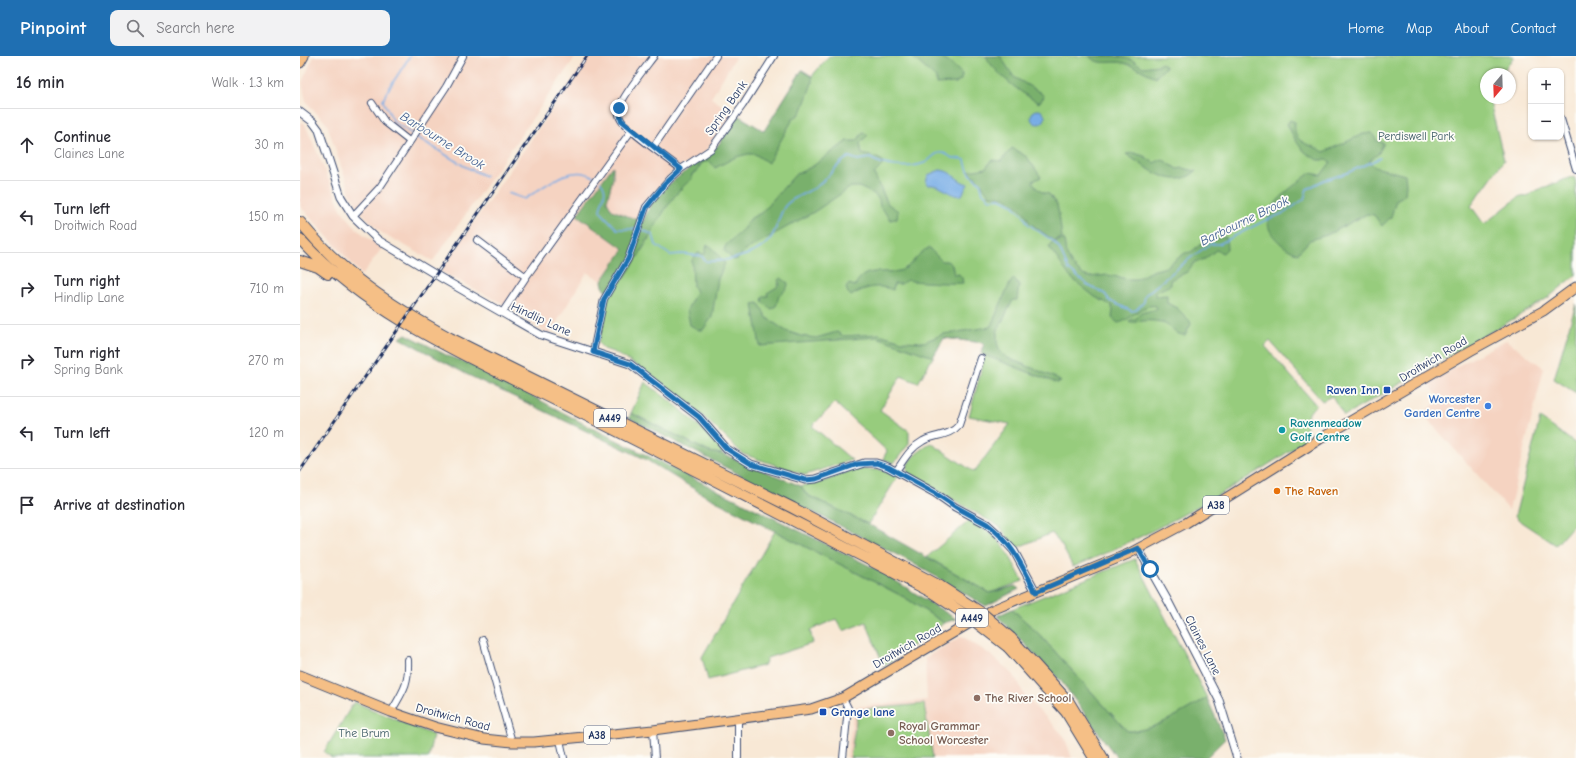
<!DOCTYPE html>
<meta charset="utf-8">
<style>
:root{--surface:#fff;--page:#f2f2f3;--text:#2b2b33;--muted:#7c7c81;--line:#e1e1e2;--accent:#1f6fb2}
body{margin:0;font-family:"Comic Neue",sans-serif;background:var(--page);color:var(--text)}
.controls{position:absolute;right:12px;top:12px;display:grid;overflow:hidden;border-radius:8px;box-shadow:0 1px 3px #0004}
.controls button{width:36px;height:36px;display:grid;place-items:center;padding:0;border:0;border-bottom:1px solid var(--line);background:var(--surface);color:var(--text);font:20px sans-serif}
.compass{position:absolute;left:1180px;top:12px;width:36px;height:36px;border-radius:50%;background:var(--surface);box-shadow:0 1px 3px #0004;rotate:199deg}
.stop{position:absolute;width:12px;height:12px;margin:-9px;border:3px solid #1f6fb2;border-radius:50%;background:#fff}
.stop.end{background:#1f6fb2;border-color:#fff;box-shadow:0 1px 4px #0008}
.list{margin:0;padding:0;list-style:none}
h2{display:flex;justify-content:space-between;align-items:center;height:52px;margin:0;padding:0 16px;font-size:17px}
h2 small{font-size:13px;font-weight:400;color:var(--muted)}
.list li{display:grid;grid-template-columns:26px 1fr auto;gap:12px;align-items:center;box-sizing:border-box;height:72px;padding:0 16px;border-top:1px solid var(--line)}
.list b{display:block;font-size:15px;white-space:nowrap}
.list p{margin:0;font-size:13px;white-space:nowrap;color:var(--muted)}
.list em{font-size:13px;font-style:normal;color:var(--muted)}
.icon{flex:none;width:22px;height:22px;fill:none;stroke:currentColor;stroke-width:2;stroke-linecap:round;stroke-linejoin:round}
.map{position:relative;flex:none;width:1276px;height:702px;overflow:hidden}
header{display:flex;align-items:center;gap:24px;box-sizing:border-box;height:56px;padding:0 20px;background:var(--accent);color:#fff}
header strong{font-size:19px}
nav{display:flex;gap:22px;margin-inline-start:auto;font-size:14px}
.search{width:280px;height:36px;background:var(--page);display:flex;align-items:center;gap:10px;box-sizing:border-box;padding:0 14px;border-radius:8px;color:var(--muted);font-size:15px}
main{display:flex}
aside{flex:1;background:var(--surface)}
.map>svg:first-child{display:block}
</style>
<header>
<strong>Pinpoint</strong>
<div class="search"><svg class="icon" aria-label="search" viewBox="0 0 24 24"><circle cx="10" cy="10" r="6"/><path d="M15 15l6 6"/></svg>Search here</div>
<nav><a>Home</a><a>Map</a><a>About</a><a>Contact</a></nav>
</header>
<main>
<aside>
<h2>16 min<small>Walk · 1.3 km</small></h2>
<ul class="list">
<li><svg class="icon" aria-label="ahead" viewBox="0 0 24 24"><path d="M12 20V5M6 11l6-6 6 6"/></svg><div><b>Continue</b><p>Claines Lane</p></div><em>30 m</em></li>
<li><svg class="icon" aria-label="left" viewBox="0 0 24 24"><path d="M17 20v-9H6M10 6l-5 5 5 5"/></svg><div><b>Turn left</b><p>Droitwich Road</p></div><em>150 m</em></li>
<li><svg class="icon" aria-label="right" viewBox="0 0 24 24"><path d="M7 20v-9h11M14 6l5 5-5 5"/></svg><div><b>Turn right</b><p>Hindlip Lane</p></div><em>710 m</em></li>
<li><svg class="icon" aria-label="right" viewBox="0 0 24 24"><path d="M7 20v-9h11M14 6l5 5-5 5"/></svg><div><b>Turn right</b><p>Spring Bank</p></div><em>270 m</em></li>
<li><svg class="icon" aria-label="left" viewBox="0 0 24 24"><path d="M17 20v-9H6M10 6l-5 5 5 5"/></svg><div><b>Turn left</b></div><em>120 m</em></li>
<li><svg class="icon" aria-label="arrive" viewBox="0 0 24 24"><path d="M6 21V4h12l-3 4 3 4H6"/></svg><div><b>Arrive at destination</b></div></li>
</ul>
</aside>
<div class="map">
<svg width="1276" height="702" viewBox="0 0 1276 702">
<rect width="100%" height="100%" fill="#fdfcf7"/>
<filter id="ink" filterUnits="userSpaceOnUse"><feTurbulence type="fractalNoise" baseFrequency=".025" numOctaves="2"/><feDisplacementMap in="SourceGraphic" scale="8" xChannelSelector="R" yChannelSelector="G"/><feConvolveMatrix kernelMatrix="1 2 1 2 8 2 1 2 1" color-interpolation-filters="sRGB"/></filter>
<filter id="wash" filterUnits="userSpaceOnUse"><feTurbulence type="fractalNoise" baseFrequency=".012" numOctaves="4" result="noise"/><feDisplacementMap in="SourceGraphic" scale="16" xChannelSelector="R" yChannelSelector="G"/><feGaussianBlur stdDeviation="0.9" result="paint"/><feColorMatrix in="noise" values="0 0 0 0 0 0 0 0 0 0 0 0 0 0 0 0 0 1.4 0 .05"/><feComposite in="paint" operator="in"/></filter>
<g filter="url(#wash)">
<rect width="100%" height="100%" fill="#f8e8d5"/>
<path fill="#f5d3c1" d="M 14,0 L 276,0 L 133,205 L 82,177 L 62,157 L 50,137 L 27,68 L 6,46 L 2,26 Z
M 289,0 L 436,0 L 411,42 L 435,58 L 407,93 L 395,103 L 374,114 L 345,146 L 338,164 L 312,154 L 307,145 L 313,122 L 312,111 L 278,159 L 324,193 L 302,225 L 287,216 L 249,279 L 232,267 L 223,258 L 140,215 Z
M 0,66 L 5,68 L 42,155 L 59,175 L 82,192 L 62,219 L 0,150 Z
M 1206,284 L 1244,312 L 1209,454 L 1122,357 L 1141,344 L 1128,326 Z
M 662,580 L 691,599 L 714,619 L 725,640 L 764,680 L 772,702 L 547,702 L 554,651 L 627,644 L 625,602 Z"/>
<path fill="#97cc7d" stroke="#597e6e" d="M 529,0 L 1214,0 L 1202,18 L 1186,18 L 1186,42 L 1192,42 L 1190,46 L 1204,104 L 1171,150 L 1184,168 L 1220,140 L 1226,141 L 1235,135 L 1274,120 L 1276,127 L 1276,219 L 1249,241 L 1222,258 L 1044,360 L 1032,340 L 1022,345 L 970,285 L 965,290 L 1016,349 C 1004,360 1005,367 1009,382 C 935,432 856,477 773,511 L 762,490 L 752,477 L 716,492 L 700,471 L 608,417 C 603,404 622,394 631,387 L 674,416 L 710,368 L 669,360 L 686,296 L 684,287 L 644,282 L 618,327 L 601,320 L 580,354 L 609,375 L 609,388 L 594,407 L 583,403 L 587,395 L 535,347 L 512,370 L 552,404 L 505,419 L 443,398 L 403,360 L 378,343 L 348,316 L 313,296 L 304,293 L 298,287 L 302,275 L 300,274 L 307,242 L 326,220 L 351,179 L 343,175 L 419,88 L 439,60 L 464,75 L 502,14 L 512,20 Z
M 1276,248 L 1276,337 L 1254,323 Z
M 345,326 L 378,351 L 422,391 L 422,398 L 409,396 L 331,357 Z
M 1240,362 L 1276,388 L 1276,466 L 1256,489 L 1221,466 L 1215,460 Z
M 555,413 L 581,414 L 598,420 L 568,468 L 507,439 L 501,430 L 525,425 Z
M 670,464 L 695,480 L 708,497 L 723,525 L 690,537 L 627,501 Z
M 475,475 L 604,541 L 644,567 L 584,610 L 566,566 L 543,575 L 536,563 L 510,574 L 513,587 L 467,602 L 465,609 L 408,624 L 402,601 Z
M 835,503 L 907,642 C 884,655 853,677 827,675 L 738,577 L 712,553 Z
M 54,646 L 133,679 L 128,702 L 32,702 L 24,696 Z
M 624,648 L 633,702 L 550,702 L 558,654 Z"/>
<path fill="#79b06c" stroke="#4a7065" d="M 611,0 C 637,0 645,0 662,18 L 661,24 L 656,27 L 636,28 L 636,22 Z
M 686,0 L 700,0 L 714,21 L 741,37 L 744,41 L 739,47 C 722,38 694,17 686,0 Z
M 789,0 L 816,0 L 832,4 L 843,11 L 858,9 L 862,7 L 866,11 L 856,21 C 845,17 836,10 824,7 C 812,4 798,11 789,0 Z
M 502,14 L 512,21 L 512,27 L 501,57 L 493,63 L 468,107 L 455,98 L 448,98 L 436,101 L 415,112 L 409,104 L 400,108 L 398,114 L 392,118 L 391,124 C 367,140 346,191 329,215 C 324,223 317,229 311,236 L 304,234 L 302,225 L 324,193 L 277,159 L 313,110 L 313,122 L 307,145 L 312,154 L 343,166 L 352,145 L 368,129 L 416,92 L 439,60 L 464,75 Z
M 990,64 L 995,66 C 992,89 1010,87 1024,96 L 1063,78 L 1072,77 L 1077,85 L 1084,87 L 1078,98 L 1069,105 L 1075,111 L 1105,119 L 1106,128 L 1105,139 L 1096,144 L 1091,161 L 1082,170 L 1074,159 L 1067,158 L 1027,179 L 1010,184 L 998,197 C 990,196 982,189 977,184 C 950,158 991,132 1010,117 L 1021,119 L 1031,106 L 1026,104 L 1017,104 C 1013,100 1008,99 1004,95 C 996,87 992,77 987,68 Z
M 563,76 L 568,79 L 560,87 L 562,98 L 575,101 L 583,105 L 582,110 L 574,118 L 588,148 L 598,155 L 597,162 L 591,164 L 580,151 L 579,144 L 574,138 L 559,131 L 551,131 L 514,156 L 444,195 L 438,203 L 433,204 L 424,194 L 426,189 L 443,173 L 451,162 L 461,157 L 495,119 L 513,110 L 547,85 L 557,85 Z
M 712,92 L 727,101 L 741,121 L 733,125 C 736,133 741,137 749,138 L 757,149 L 759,158 L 762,182 L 754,185 L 730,167 L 724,156 L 710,144 L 704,141 L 689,139 L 680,126 L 669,115 L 686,112 L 691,104 L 701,105 Z
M 834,97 L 844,100 L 854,107 L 862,103 L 877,113 L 882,112 L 896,115 C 874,136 846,111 826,98 Z
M 926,181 L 927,193 L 923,197 L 916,194 L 905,203 L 895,206 L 887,216 L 870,224 L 871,229 L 855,236 L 855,240 L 867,239 L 867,247 L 876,251 L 890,265 L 891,268 L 885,279 C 874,279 872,271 863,267 C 854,263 839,265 830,267 L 829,265 L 836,262 L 841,257 L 857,253 L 856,250 C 842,247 831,265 818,267 L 812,262 L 813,254 L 811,249 L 795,241 L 770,221 L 749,191 L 751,187 L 764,183 L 766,197 L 772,209 L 783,219 L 789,221 L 808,219 L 828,223 L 836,223 L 852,215 L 866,211 L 885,197 L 891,196 L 907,183 Z
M 407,189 C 418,193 417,200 425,207 L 418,223 L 412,261 L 403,274 L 399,274 L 390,269 L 387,254 L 396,236 L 393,230 L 392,204 L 398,197 L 405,198 Z
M 629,192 L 642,205 L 647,205 L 652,209 L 654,219 L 659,218 L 662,222 L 663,227 C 659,228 612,226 607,224 L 601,228 L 594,228 L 593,234 C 578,228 565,231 551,240 L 548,237 L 546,232 L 549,228 L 555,230 C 563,210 581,218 599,215 C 612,212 617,196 629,192 Z
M 481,222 L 488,227 C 488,235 482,235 479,240 C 477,244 478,247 476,250 L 471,253 L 462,246 L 463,240 L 468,240 L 467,237 L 477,231 L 478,228 L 480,229 L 478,224 Z
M 714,222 L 719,229 L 717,244 L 713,244 L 698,274 C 695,286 698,296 708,302 L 756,322 L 761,326 L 757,327 L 681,298 L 684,287 L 644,282 L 633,301 L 577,281 L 460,290 L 453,248 L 459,247 L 467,262 L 486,275 L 501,280 L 516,282 L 537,276 L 543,280 L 579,278 L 602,285 L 624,286 L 643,278 L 690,271 C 696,261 708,227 714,222 Z
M 106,278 L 148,300 L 178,311 L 288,370 L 580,515 L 656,563 L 644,567 L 604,541 L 404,439 L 345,403 L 166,318 L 100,282 Z
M 331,357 L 409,396 L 422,398 L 501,430 L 507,439 L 568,468 L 690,537 L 715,530 L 719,533 L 686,550 L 609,505 L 329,362 Z
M 712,553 L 738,577 L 827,675 C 852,677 885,654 907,642 L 925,683 L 906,702 L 817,702 L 761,625 L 697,560 Z"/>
<path fill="#78ade6" stroke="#4a6ea2" d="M731 61a7 7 0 1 1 14 0a7 7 0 1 1-14 0Z
M 640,114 C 653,115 656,125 668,128 L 662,139 C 653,143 641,127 628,129 L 626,127 L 628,119 Z"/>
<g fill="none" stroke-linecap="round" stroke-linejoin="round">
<path stroke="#78ade6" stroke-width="1.5" d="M 110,0 L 86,37 L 83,45 L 94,66 L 112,78
M 115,80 L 164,110 L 185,120
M 300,125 C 310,135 301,143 300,155 L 317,173 L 336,173
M 208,137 L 225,143 C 244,131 271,106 294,121
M 341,173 L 353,179 L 356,189 L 370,199 L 382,198 L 402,200 L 405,205 C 424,206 458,200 470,183 C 477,175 478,160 485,150 C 492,141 507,137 516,131 C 530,122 536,107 549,101 L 558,104 L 570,102 C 584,111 609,113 624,107 C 630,105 633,98 639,97 C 646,95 648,101 653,102 C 657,103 661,102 665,104 C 667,115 671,121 680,126 L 683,137 L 690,143 L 700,142 L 712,148 L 723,159 L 728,168 L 753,185 L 759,192 L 769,214 L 789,230 L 805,238 L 810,245 L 832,255 L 836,254 L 844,246 L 845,239 L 889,203 L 910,188 L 919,188 L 964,165 L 986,156 L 1004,143 L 1007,133 L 1022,125 L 1047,117 L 1080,102"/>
</g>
</g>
<g filter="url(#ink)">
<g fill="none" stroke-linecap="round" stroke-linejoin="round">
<defs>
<path id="minor" d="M 354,0 C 345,12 323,39 319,52 C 318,55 319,61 321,64 C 326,74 369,103 381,113
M 72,47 L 85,66 L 109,85
M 1261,63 L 1276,113
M 354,90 L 416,0
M 53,160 L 80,131 L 146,31 L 163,0
M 177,184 L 226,221
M 202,257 L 226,221 L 331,75
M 293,296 L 304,243 L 328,203 L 346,151 L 370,123 L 381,113 L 411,93 L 443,49 L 474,0
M 596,415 C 604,404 610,392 623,385 C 635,378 649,381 659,369 L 681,302
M 183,584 L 212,686
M 91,656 C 103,635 109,629 108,604
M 438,664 L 438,702
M 353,674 L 355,702
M 260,684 L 264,702
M 543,702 L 548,652 L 543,642"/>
<path id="tertiary" d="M 0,56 L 13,66 L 19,74 L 41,141 L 53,160 L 78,184 L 143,223 L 241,279 L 330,308 L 399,361 L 427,393 L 451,408 L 505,424 L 516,423 L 564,407 L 576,407 L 588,411 L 635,437 L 655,451 L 687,468 L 698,478 L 714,495 L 736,536
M 838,492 L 868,545 L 919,644 L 937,702"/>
<path id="primary" d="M 0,7 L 4,0
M 0,619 L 91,656 L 135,671 L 184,683 L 212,686 L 234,686 L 353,674 L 511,653 L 543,642 L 692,554 L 828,498 L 886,467 L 1020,383 L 1170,295 L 1243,255 L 1276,231"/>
<path id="trunk" d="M 0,166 C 46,221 88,248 150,282 L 493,452 L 640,530
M 0,183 C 73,264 185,308 281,357 C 399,416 516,476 633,537
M 0,205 L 18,211 L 28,218
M 711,582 L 769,646 L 803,702
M 708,591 L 766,656 L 794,702"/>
</defs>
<use href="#minor" stroke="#3c4b70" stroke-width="8"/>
<use href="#tertiary" stroke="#3c4b70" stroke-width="9"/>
<use href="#primary" stroke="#3c4b70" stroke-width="11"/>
<use href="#trunk" stroke="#3c4b70" stroke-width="12"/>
<use href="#minor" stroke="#fff" stroke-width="6"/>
<use href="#tertiary" stroke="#fff" stroke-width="7"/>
<use href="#primary" stroke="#f5bf86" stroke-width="9"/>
<use href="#trunk" stroke="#f5bf86" stroke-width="10"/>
<defs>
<path id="rail" d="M 0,415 L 287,0"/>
</defs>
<use href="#rail" stroke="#1b2f5e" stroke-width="3"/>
<use href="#rail" stroke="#fdfcf7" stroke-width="1.5" stroke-dasharray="4.5" stroke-linecap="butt"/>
<defs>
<path id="trunk-bridge" d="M 640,530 L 682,557 L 711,582
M 633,537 L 673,564 L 708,591"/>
</defs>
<use href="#trunk-bridge" stroke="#3c4b70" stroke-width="12" stroke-linecap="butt"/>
<use href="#trunk-bridge" stroke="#f5bf86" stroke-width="10"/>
</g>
</g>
<g fill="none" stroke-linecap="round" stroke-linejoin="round" filter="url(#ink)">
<path stroke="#1f6fb2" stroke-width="5" d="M 319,52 L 321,64 L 381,113 L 363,130 L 346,152 L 328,203 L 304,243 L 293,296 L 330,308 L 399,361 L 427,393 L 451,408 L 505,424 L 516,423 L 558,408 L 576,407 L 588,411 L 635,437 L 656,451 L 687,468 C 712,487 721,508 736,536 L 838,492 L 850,513"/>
</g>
<g fill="#1a4fb4" stroke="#fdfcf7" stroke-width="1.5">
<rect x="1083" y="330" width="8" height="8" rx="2"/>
<rect x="519" y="652" width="8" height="8" rx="2"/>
</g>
<circle fill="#3f7fe0" stroke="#fdfcf7" stroke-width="1.5" cx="1188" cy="350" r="4"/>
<circle fill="#0f9aa8" stroke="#fdfcf7" stroke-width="1.5" cx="982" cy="374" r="4"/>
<circle fill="#e8710a" stroke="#fdfcf7" stroke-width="1.5" cx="977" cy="435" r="4"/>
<g fill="#8d6e63" stroke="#fdfcf7" stroke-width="1.5">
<circle cx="677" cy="642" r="4"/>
<circle cx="591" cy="677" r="4"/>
</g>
<g text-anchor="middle" stroke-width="3.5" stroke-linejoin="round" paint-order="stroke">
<g fill="#fdfcf7" stroke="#5f6c8c" stroke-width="1">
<rect x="294" y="353" width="32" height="18" rx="3"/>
<rect x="903" y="440" width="26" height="18" rx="3"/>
<rect x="656" y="553" width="32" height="18" rx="3"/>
<rect x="284" y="670" width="26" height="18" rx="3"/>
</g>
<g font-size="11" font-weight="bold" fill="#1b2f5e">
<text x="310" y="366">A449</text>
<text x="916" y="453">A38</text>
<text x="672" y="566">A449</text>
<text x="297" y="683">A38</text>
</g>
<g font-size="12" fill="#1b2f5e" stroke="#fdfcf7">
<text transform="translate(426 52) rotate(-55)" y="4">Spring Bank</text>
<text transform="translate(241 263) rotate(25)" y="4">Hindlip Lane</text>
<text transform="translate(1133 303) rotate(-31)" y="4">Droitwich Road</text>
<text transform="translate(903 589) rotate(63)" y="4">Claines Lane</text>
<text transform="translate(607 590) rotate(-30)" y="4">Droitwich Road</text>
<text transform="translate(153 661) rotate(15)" y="4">Droitwich Road</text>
</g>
<g font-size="12" fill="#405e67" stroke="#fdfcf7">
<text x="1116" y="84">Perdiswell Park</text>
<text x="64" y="681">The Brum</text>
</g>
<g font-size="12" font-weight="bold" fill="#164399" stroke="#fdfcf7" text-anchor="end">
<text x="1079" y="338">Raven Inn</text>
<text x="531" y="660" text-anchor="start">Grange lane</text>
</g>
<g font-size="12" font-weight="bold" fill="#366cbe" stroke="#fdfcf7" text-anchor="end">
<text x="1180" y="347">Worcester<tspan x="1180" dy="14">Garden Centre</tspan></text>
</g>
<g font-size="12" font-weight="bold" fill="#0d838f" stroke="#fdfcf7" text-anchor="start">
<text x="990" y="371">Ravenmeadow<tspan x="990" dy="14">Golf Centre</tspan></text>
</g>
<g font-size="12" font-weight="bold" fill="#c56008" stroke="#fdfcf7" text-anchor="start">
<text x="985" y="439">The Raven</text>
</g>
<g font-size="12" font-weight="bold" fill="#785e54" stroke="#fdfcf7" text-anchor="start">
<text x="685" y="646">The River School</text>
<text x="599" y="674">Royal Grammar<tspan x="599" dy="14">School Worcester</tspan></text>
</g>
<g font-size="13" font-style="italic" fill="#3c5b8e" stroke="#fdfcf7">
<text transform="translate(143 84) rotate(32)" y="5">Barbourne Brook</text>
<text transform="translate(944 164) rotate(-26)" y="5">Barbourne Brook</text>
</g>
</g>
</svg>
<div class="controls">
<button>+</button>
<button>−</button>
</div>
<svg class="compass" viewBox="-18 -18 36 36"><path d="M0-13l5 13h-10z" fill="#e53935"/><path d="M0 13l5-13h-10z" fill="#7c7c81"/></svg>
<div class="stop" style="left:850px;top:513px"></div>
<div class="stop end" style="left:319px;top:52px"></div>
</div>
</main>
